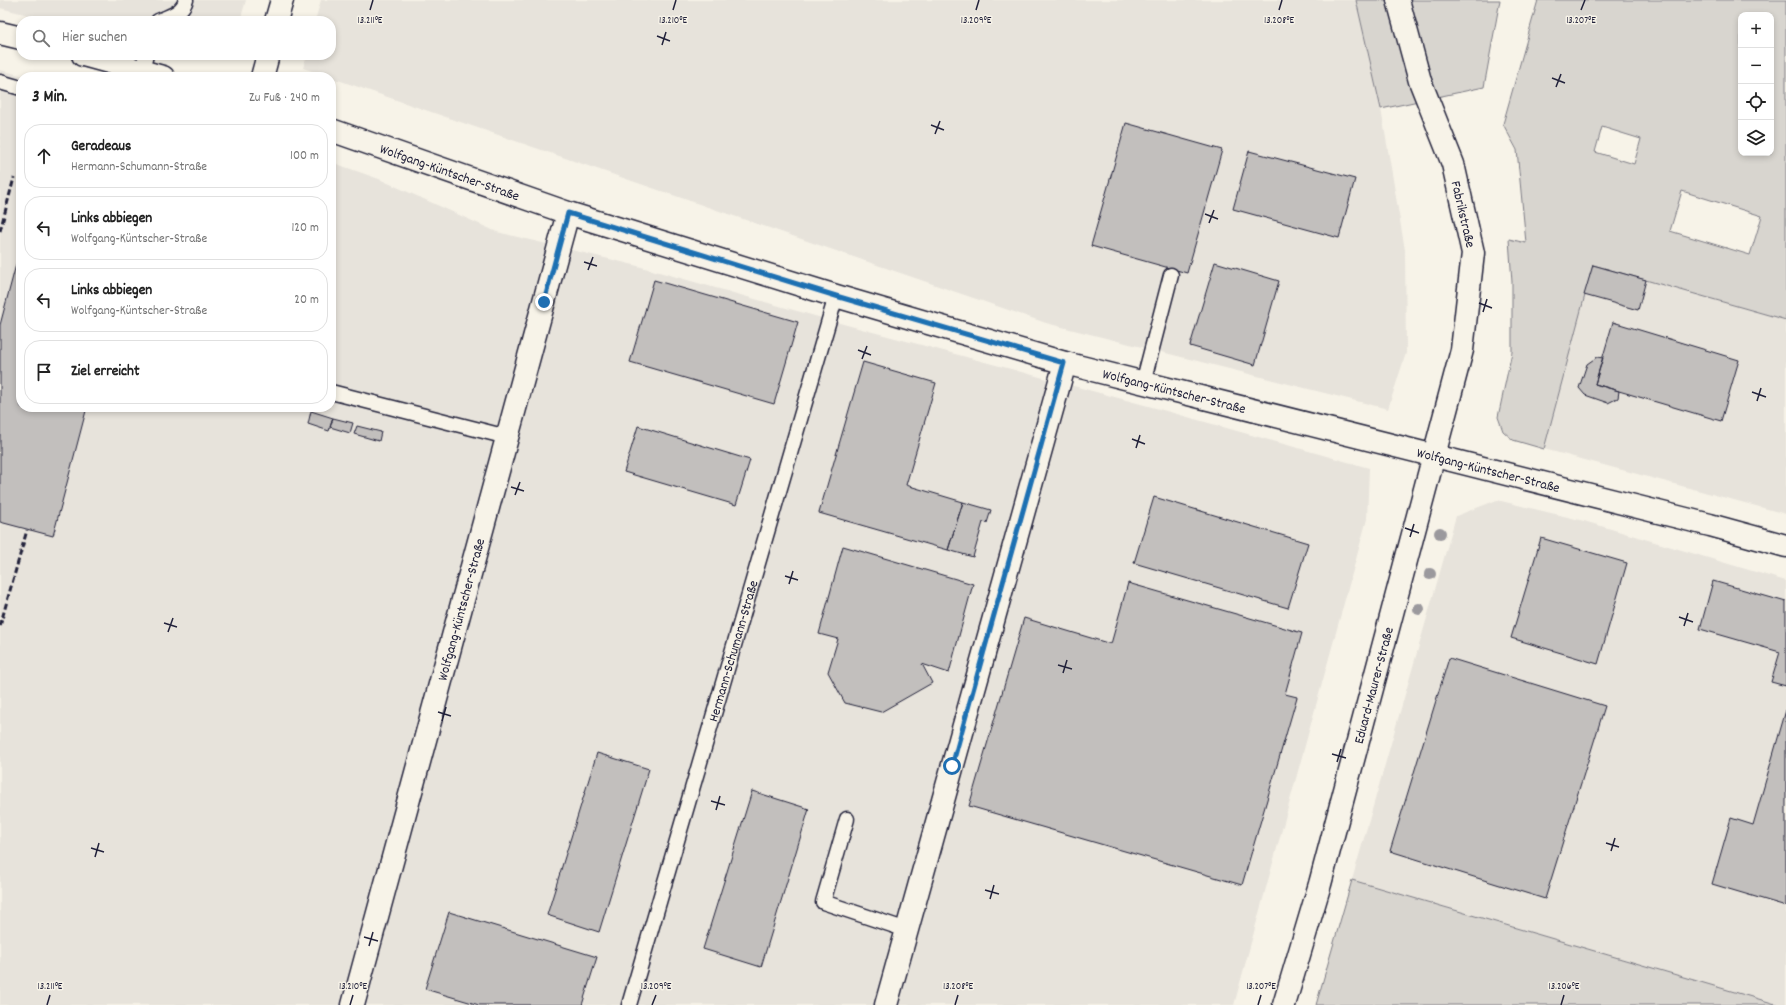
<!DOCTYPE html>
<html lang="de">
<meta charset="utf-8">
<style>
:root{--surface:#fff;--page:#f2f2f2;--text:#222;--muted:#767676;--line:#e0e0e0}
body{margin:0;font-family:Dekko,sans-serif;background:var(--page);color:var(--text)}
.controls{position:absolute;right:12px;top:12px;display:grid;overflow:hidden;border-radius:8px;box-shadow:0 2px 6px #0003}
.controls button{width:36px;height:36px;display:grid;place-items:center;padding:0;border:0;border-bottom:1px solid var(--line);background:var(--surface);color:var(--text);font:20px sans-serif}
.stop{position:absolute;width:12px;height:12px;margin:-9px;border:3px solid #1f6fb2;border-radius:50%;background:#fff}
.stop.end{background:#1f6fb2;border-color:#fff;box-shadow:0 1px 4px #0008}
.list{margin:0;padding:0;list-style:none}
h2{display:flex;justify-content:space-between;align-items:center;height:52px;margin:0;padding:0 16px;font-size:17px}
h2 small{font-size:13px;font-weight:400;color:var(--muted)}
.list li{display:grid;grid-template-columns:26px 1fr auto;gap:12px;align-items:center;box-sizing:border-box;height:64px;margin:0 8px 8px;padding:0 8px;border:1px solid var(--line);border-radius:16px}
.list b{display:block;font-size:15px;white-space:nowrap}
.list p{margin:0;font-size:13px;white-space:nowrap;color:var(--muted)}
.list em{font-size:13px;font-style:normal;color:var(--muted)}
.icon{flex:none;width:22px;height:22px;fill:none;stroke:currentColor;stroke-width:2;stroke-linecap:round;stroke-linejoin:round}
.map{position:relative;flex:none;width:1786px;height:1005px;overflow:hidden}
.search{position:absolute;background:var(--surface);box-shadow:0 2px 6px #0003;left:16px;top:16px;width:320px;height:44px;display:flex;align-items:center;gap:10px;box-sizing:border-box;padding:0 14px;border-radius:16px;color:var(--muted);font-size:15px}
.panel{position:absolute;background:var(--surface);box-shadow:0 2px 6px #0003;left:16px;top:72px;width:320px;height:340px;border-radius:16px}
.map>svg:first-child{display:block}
</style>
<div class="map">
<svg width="1786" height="1005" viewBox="0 0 1786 1005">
<rect width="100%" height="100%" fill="#f7f3e8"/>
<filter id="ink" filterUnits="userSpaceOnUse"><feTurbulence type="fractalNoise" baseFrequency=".025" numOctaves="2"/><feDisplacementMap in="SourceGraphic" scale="8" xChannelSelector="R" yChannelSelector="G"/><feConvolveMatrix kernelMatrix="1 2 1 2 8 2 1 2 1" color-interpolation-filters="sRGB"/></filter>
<g filter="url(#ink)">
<path fill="#e7e3db" d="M 0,0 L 246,0 L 240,21 L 53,21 L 0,8 Z
M 321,0 L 1356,0 L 1381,109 L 1405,250 L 1406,353 L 1388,409 L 1046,323 L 303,68 L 307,55 L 331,55 L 331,21 L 315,21 Z
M 0,70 L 28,77 L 21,77 L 21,407 L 331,407 L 331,162 L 379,179 L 497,232 L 634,265 L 854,327 L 1152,407 L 1369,468 L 1367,519 L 1234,1005 L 0,1005 Z
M 1593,265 L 1786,320 L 1786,514 L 1544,449 Z
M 1497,500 L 1584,521 L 1786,581 L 1786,1005 L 1779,1005 L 1352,880 L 1456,516 Z"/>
<path fill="#d8d5cf" stroke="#7d7c85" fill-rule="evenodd" d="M 1356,0 L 1500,0 L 1484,87 L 1381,109 Z
M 1538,0 L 1786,0 L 1786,320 L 1593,265 L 1544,449 L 1513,440 L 1503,431 L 1498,417 L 1512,352 L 1512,282 L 1509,239 L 1526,243 L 1517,150 L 1503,124 ZM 1741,15 L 1771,15 L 1771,153 L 1741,153 ZM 1602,127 L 1641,139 L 1634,164 L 1595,152 ZM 1682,191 L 1762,216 L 1750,255 L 1670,231 Z
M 1352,880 L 1779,1005 L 1316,1005 Z"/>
<path fill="#c2bfbd" stroke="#22223b" d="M 1126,123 L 1222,150 L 1187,273 L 1091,246 Z
M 1249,151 L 1355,179 L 1339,238 L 1233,209 Z
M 21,246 L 21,407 L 87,407 L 53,536 L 0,522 L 0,325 Z
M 1215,262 L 1279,281 L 1255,365 L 1190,346 Z
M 1593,265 L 1646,280 L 1638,310 L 1584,295 Z
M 654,280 L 798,322 L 774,404 L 630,362 Z
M 1613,322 L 1739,360 L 1721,421 L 1595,384 Z
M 1597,357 L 1603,358 L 1595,384 L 1619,391 L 1618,398 L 1608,403 L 1585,395 L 1579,388 L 1587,364 Z
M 863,362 L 936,383 L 906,485 L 963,502 L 948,550 L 819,513 Z
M 311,411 L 333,418 L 329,431 L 308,424 Z
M 333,418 L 353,423 L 350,433 L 330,427 Z
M 357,426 L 381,432 L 379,441 L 354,434 Z
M 638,426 L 750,460 L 736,505 L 624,472 Z
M 1154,497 L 1308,543 L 1288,608 L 1134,563 Z
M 963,502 L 991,510 L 987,523 L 983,522 L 973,557 L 948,550 Z
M 1541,538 L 1627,563 L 1598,664 L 1511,638 Z
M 843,546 L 973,584 L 949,673 L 922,664 L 932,683 L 881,712 L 845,703 L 828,672 L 838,639 L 819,634 Z
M 1713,581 L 1786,602 L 1786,686 L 1771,682 L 1780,652 L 1700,629 Z
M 1128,583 L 1302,633 L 1285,694 L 1297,697 L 1242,885 L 969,806 L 1024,618 L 1111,644 Z
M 1449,658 L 1605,706 L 1545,899 L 1390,851 Z
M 1786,710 L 1786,906 L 1712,884 L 1731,818 L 1753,825 Z
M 597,753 L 649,769 L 599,932 L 547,915 Z
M 752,791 L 809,809 L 761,967 L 703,949 Z
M 449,912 L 597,957 L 582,1005 L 479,1005 L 425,989 Z"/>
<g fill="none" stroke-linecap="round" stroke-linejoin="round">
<defs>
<g id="lane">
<path d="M 158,21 C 170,16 182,13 186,0"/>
<path d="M 142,71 L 146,55"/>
<path d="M 0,82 L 21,88"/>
<path d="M 1143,383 L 1171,275"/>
<path d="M 331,392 L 507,437"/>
<path d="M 847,819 L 823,902 L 907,930"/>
<path id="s1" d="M 629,1005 L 836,296"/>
</g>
<g id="street">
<path d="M 276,21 L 282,0"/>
<path d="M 0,33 L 21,38"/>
<path d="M 83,55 L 163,77"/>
<path d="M 262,77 L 268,55"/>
<path id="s2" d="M 331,130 L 568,213 L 836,296 L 1065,363 L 1710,525 L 1786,546"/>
<path id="s3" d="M 353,1005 L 568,213"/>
<path d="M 886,1005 L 1065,363"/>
<path id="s4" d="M 1284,1005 L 1320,884 L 1462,350 L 1473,253 L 1453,164 L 1420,81 L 1398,0"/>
</g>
</defs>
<use href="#lane" stroke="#22223b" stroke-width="17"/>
<use href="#street" stroke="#22223b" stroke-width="25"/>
<use href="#lane" stroke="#f7f3e8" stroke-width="14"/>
<use href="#street" stroke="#f7f3e8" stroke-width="22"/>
<path stroke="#22223b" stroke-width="3" stroke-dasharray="6 3" stroke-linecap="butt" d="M 0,231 L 14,178
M 0,626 L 27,530"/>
</g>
<g fill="#9b999d">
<circle cx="1440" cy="533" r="6"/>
<circle cx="1430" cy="574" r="6"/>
<circle cx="1419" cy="609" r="6"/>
</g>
</g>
<g fill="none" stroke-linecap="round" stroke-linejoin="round" filter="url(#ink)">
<path stroke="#1f6fb2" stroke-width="5" d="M 544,302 L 568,213 L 836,296 L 1064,363 L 952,766"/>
</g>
<path fill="none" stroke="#22223b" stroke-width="1.5" d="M 370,10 L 373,0M 673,10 L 676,0M 976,10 L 979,0M 1279,10 L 1282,0M 1581,10 L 1585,0M 657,36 L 670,41M 662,45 L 666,32M 1552,78 L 1565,83M 1556,87 L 1561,74M 931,125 L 944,130M 935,134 L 940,121M 1205,214 L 1218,219M 1209,223 L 1214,210M 584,262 L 597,266M 588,270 L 593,257M 1479,303 L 1492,308M 1483,312 L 1487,299M 858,350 L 871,355M 862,359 L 867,346M 1752,392 L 1766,397M 1757,401 L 1761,388M 1132,439 L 1145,444M 1136,448 L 1140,435M 511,487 L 524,491M 515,495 L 520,482M 1405,528 L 1419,533M 1410,537 L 1414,524M 785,576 L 798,580M 789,584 L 793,571M 1679,617 L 1693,622M 164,623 L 177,627M 1684,626 L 1688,613M 168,632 L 173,618M 1058,665 L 1072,669M 1063,673 L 1067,660M 438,712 L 451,716M 442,721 L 446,707M 1332,754 L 1346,758M 1337,762 L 1341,749M 711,801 L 725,805M 716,810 L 720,796M 1606,843 L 1619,847M 91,848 L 104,852M 1611,851 L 1615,838M 95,857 L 99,843M 985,890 L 999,894M 990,899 L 994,885M 364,937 L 378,941M 369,946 L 373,932M 47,1005 L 50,995M 350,1005 L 353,995M 652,1005 L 656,995M 955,1005 L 958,995M 1258,1005 L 1261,995M 1561,1005 L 1564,995"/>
<g text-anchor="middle" stroke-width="3" stroke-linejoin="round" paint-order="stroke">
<g font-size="14" fill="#22223b" stroke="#f7f3e8">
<text dy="5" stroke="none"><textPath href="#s2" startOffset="126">Wolfgang-Küntscher-Straße</textPath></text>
<text transform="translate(1464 214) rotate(77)" y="5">Fabrikstraße</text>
<text dy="5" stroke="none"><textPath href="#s2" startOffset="883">Wolfgang-Küntscher-Straße</textPath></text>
<text dy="5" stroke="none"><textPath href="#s2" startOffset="1207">Wolfgang-Küntscher-Straße</textPath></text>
<text dy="5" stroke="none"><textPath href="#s3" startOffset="410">Wolfgang-Küntscher-Straße</textPath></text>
<text dy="5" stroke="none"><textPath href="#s1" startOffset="369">Hermann-Schumann-Straße</textPath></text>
<text dy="5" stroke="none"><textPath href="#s4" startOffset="332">Eduard-Maurer-Straße</textPath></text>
</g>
</g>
<g font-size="10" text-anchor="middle" fill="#22223b" stroke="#f7f3e8" stroke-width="3" stroke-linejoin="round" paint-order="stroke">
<text x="370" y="23">13.211°E</text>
<text x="673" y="23">13.210°E</text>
<text x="976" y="23">13.209°E</text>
<text x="1279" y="23">13.208°E</text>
<text x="1581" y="23">13.207°E</text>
<text x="958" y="989">13.208°E</text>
<text x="50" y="989">13.211°E</text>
<text x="353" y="989">13.210°E</text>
<text x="656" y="989">13.209°E</text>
<text x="1261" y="989">13.207°E</text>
<text x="1564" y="989">13.206°E</text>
</g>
</svg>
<div class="controls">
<button>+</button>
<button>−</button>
<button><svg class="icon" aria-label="locate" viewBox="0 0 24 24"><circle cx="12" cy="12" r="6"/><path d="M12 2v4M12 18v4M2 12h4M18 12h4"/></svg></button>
<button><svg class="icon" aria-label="layers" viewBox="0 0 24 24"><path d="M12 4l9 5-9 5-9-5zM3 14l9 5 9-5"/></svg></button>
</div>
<div class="stop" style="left:952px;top:766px"></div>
<div class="stop end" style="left:544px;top:302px"></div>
<div class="search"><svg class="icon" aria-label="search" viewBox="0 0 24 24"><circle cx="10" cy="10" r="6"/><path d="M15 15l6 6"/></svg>Hier suchen</div>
<section class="panel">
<h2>3 Min.<small>Zu Fuß · 240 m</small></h2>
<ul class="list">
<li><svg class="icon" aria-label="ahead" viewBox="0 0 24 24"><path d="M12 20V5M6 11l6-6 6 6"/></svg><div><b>Geradeaus</b><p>Hermann-Schumann-Straße</p></div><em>100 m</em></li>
<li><svg class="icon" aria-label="left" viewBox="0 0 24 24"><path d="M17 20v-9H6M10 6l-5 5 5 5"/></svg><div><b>Links abbiegen</b><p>Wolfgang-Küntscher-Straße</p></div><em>120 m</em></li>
<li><svg class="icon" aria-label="left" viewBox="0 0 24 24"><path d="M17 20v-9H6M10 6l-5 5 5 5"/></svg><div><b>Links abbiegen</b><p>Wolfgang-Küntscher-Straße</p></div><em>20 m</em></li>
<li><svg class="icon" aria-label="arrive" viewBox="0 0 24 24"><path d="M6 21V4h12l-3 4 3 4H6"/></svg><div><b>Ziel erreicht</b></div></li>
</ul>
</section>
</div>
